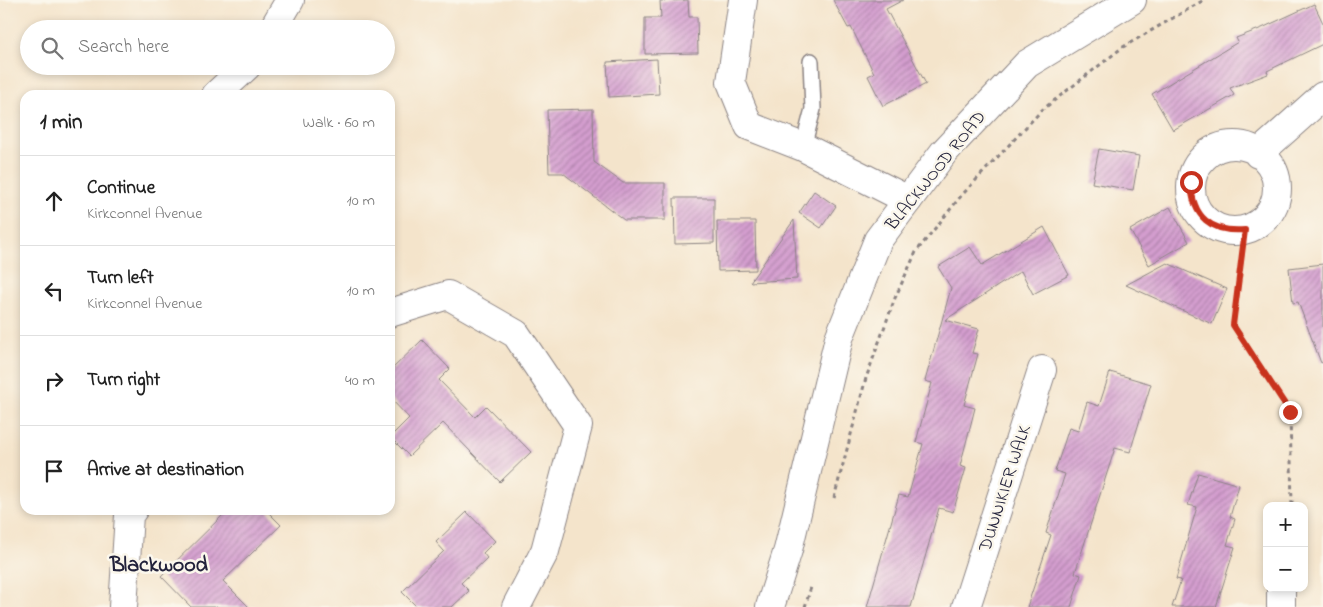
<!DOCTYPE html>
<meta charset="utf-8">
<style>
:root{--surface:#fff;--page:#f6f6f6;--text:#222;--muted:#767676;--line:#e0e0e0}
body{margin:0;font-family:"Indie Flower",sans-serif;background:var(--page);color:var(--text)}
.controls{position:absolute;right:15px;bottom:15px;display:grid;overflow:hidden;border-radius:10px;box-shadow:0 2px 8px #0003}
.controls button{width:45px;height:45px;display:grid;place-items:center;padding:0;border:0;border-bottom:1px solid var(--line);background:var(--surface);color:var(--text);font:25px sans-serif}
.stop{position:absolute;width:15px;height:15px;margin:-11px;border:4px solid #c8321e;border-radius:50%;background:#fff}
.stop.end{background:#c8321e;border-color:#fff;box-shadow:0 1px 5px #0008}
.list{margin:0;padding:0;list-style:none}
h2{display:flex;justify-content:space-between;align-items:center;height:65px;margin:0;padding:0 20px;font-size:21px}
h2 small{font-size:16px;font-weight:400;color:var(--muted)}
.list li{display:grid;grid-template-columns:32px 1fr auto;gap:15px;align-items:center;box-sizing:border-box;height:90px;padding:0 20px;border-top:1px solid var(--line)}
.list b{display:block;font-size:19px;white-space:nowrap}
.list p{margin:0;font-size:16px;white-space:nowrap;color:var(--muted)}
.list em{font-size:16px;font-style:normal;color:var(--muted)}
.icon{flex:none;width:28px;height:28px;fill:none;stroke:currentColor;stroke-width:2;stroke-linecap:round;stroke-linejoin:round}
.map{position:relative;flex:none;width:1323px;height:607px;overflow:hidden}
.search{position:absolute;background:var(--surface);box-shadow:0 2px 8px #0003;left:20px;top:20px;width:375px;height:55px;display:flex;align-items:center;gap:12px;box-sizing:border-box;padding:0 18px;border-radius:28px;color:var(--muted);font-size:19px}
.panel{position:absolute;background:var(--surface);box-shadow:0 2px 8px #0003;left:20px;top:90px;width:375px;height:425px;border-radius:15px}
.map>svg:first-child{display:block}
</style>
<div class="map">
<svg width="1323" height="607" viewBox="0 0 1323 607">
<defs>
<pattern id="building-hatch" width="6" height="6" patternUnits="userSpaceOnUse" patternTransform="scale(1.25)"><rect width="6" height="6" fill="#d49ecf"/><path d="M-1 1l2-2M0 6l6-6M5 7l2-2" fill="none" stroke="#ac80a9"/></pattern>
</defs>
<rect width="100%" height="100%" fill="#fbf7ec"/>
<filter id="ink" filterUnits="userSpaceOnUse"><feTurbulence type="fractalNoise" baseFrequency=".02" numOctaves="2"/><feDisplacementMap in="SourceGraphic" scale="10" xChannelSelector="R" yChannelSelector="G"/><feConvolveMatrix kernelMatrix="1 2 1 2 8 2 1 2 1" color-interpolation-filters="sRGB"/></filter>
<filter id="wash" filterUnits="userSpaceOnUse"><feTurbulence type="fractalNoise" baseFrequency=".0096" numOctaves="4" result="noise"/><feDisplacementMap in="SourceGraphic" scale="20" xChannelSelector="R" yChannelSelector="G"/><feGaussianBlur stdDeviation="1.12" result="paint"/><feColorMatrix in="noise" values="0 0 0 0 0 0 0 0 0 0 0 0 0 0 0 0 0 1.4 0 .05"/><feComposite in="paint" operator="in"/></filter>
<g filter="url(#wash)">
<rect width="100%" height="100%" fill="#f4e4cb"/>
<g id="blocks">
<path fill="url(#building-hatch)" d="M 688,0 L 689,17 L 697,17 L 698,53 L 645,54 L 645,18 L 661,18 L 660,1 Z
M 833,0 L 903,0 L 886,9 L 926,84 L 883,106 L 868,76 L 874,73 L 851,27 L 848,28 Z
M 1314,4 L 1323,23 L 1323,44 L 1267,71 L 1268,74 L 1230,88 L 1234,95 L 1173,130 L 1152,94 L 1238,42 L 1236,38 L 1262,28 Z
M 657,59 L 659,94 L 609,97 L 607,62 Z
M 593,109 L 594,162 L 623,183 L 665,183 L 665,220 L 624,220 L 563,173 L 549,173 L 547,110 Z
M 1099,149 L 1139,156 L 1133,190 L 1092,183 Z
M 814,191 L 836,206 L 821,228 L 799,213 Z
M 674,198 L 714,198 L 714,243 L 675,244 Z
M 1170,207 L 1189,242 L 1149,265 L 1130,230 Z
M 794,220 L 797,279 L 750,282 Z
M 717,221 L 755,221 L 756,270 L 718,271 Z
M 1044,227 L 1069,275 L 1033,294 L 1021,271 L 945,320 L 979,329 L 972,353 L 978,354 L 964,405 L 975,408 L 960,466 L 966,468 L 953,512 L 939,508 L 911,607 L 867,607 L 899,495 L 908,497 L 923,444 L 916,442 L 932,383 L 925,381 L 951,288 L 938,267 L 970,247 L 982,265 Z
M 1167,263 L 1227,289 L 1212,324 L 1126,285 Z
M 1323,264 L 1323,362 L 1321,363 L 1298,302 L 1293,303 L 1289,268 Z
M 422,340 L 450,369 L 439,380 L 475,417 L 486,406 L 531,452 L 500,482 L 443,423 L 409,456 L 390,437 L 409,418 L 390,398 L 390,371 Z
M 1110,372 L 1151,384 L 1130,452 L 1115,448 L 1075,573 L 1081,575 L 1071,607 L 1027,607 L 1051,535 L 1046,533 L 1065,474 L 1055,471 L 1069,428 L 1078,431 L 1087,402 L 1099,406 Z
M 1198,473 L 1239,485 L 1230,517 L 1235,519 L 1227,545 L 1235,547 L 1216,607 L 1172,607 L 1181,580 L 1176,579 L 1197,507 L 1188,505 Z
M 228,510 L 266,510 L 281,525 L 223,581 L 249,607 L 191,607 L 161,576 Z
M 467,512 L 495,541 L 483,553 L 487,558 L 461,583 L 469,591 L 452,607 L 417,607 L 402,592 L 444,551 L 436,542 Z"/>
</g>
</g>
<g filter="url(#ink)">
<use href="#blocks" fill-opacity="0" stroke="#8b8383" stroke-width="1"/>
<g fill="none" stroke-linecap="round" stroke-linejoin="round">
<defs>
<path id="service" d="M 803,147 L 813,109 L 811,61"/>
<path id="minor" d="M 743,0 L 731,82 L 749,126 L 803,147 L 908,200
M 273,29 L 290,0
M 216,95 L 247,66
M1191 188a43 43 0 1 1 86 0a43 43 0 1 1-86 0Z
M 1258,154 L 1323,96
M 390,313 L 448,295 L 516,334 L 578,426 L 545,551 L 516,607
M 1281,588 L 1281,607
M 123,607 L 129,515 L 133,510
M 966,607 L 1042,370"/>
<path id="tertiary" d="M 770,607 L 788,550 L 839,338 L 878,240 L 944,152 L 1027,64 L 1132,0"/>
</defs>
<use href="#service" stroke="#8b8383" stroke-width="18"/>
<use href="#minor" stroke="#8b8383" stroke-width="30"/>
<use href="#tertiary" stroke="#8b8383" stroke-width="30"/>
<path stroke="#8b8383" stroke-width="3" stroke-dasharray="4 4" stroke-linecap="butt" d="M 1245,230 L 1233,325 L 1290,412 L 1292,506
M 834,498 L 866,378 L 895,298 L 916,252 L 961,196 L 1042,110 L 1123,47 L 1204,0
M 805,607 L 811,587"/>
<use href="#service" stroke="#fff" stroke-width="15"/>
<use href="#minor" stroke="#fff" stroke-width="28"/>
<use href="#tertiary" stroke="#fff" stroke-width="28"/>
</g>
</g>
<g fill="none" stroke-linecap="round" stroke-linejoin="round" filter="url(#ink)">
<path stroke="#c8321e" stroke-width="6" d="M 1191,182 C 1192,217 1211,233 1245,230 L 1233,325 L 1290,412"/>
</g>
<g text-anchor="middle" stroke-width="5" stroke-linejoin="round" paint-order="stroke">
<g font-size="18" fill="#22223b" stroke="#fbf7ec">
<text transform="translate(935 170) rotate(-51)" y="6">BLACKWOOD ROAD</text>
<text transform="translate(1004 488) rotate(-72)" y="6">DUNNIKIER WALK</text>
</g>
<g font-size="22" font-weight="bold" fill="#22223b" stroke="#fbf7ec">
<text x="159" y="571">Blackwood</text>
</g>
</g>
</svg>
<div class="controls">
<button>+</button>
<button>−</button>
</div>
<div class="stop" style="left:1191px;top:182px"></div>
<div class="stop end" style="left:1290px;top:412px"></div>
<div class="search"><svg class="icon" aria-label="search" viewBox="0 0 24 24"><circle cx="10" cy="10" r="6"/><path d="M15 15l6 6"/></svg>Search here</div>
<section class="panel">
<h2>1 min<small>Walk · 60 m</small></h2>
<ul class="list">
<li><svg class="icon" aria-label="ahead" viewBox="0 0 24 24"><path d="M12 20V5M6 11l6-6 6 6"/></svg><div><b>Continue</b><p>Kirkconnel Avenue</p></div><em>10 m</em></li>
<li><svg class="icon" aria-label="left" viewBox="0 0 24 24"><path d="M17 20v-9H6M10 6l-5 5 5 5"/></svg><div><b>Turn left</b><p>Kirkconnel Avenue</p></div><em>10 m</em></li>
<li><svg class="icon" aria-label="right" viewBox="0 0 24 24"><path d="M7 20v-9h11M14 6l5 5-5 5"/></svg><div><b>Turn right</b></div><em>40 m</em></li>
<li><svg class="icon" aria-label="arrive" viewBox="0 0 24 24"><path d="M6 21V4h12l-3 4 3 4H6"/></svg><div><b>Arrive at destination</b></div></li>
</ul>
</section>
</div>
